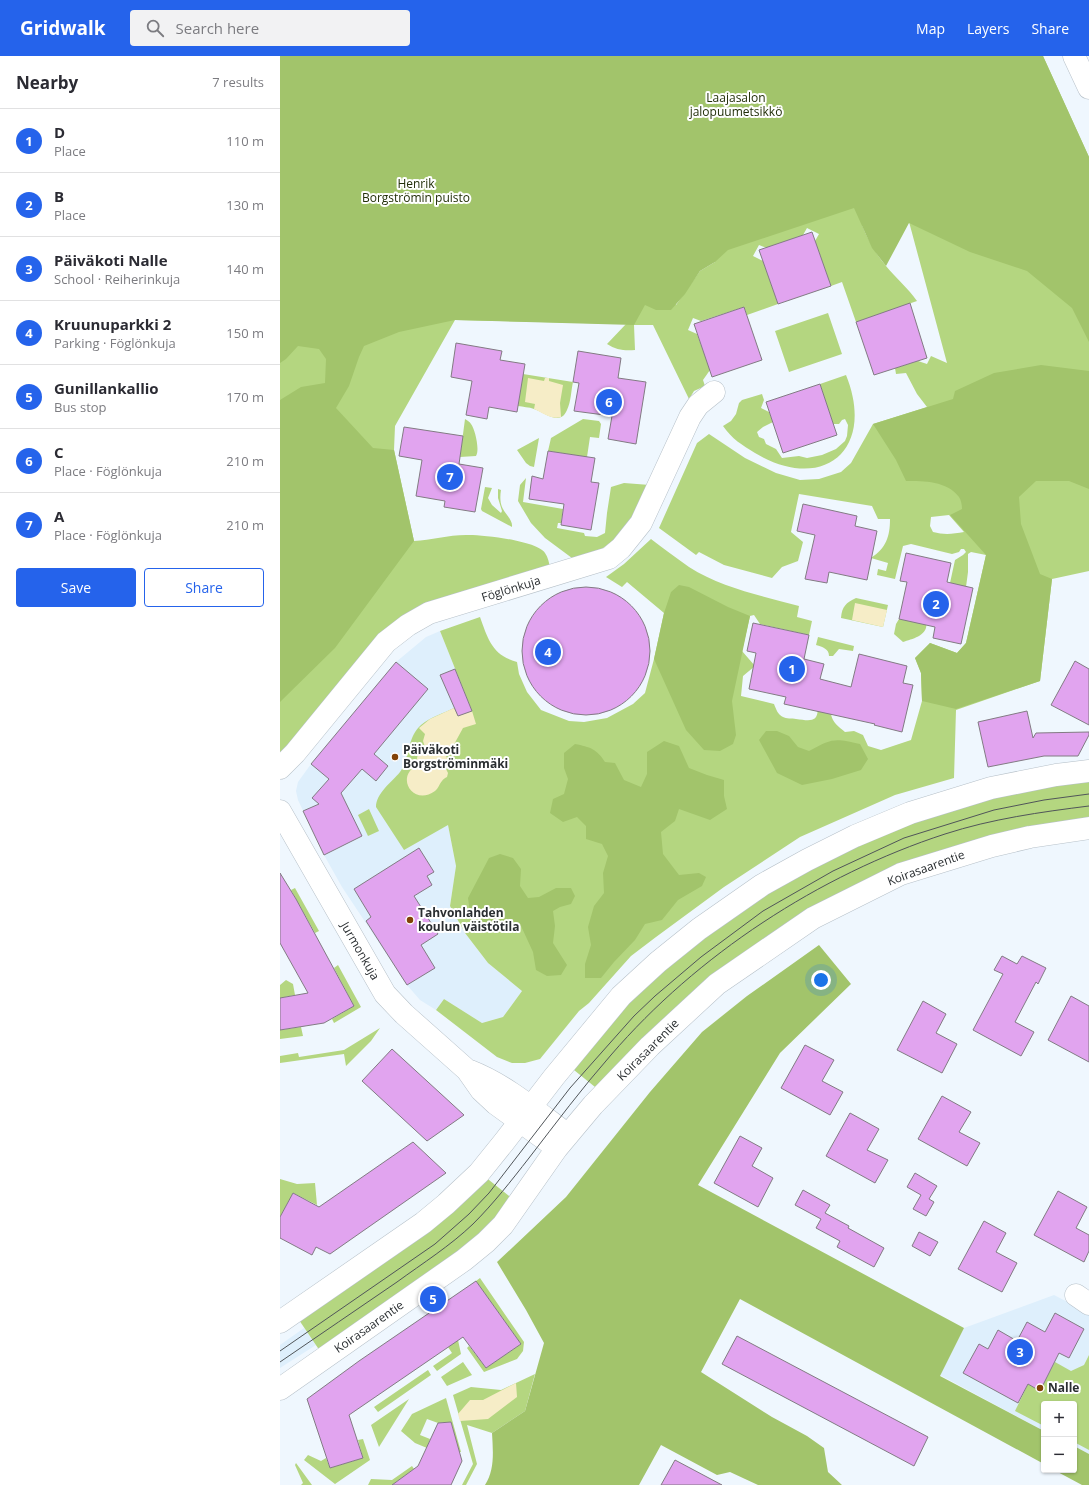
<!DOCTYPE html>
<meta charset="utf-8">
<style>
:root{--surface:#fff;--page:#f2f2f3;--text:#2b2b33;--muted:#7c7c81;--line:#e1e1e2;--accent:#2563eb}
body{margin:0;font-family:"Open Sans",sans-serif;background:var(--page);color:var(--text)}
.controls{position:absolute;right:12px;bottom:12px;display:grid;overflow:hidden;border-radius:4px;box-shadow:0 1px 3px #0004}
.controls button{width:36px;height:36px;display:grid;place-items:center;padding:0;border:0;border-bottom:1px solid var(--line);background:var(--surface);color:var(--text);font:20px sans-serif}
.you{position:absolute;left:541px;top:924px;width:14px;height:14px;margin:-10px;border:3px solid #fff;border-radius:50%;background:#1a73e8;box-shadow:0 0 0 6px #1a73e833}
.badge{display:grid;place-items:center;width:26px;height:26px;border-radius:50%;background:var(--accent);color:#fff;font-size:13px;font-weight:700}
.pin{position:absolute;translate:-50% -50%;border:2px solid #fff;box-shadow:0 1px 4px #0006}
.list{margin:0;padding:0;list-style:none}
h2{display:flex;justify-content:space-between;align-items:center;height:52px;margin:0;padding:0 16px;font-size:17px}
h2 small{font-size:13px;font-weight:400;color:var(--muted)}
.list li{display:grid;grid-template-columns:26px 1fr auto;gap:12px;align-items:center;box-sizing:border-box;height:64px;padding:0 16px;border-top:1px solid var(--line)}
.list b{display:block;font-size:15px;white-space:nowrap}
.list p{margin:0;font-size:13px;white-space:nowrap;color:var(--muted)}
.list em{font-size:13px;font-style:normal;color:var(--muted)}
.actions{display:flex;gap:8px;padding:12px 16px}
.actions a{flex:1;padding:9px 0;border:1px solid var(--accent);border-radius:4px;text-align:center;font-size:14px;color:var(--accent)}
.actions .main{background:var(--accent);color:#fff}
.icon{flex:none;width:22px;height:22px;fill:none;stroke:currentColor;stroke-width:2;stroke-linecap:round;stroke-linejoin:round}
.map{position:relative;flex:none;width:809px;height:1429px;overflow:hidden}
header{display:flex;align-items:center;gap:24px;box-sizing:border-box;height:56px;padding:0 20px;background:var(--accent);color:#fff}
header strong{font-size:19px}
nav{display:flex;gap:22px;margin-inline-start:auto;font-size:14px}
.search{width:280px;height:36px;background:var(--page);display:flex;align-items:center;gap:10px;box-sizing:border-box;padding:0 14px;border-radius:4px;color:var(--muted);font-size:15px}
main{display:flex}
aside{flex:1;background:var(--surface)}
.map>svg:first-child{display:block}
</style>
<header>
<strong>Gridwalk</strong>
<div class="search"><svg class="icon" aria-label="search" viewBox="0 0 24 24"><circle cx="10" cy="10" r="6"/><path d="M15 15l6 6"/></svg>Search here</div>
<nav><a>Map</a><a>Layers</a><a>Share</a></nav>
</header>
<main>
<aside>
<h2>Nearby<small>7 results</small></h2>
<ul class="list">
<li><span class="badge">1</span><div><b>D</b><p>Place</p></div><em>110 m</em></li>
<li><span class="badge">2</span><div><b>B</b><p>Place</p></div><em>130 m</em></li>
<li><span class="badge">3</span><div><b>Päiväkoti Nalle</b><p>School · Reiherinkuja</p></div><em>140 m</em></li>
<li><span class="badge">4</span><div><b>Kruunuparkki 2</b><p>Parking · Föglönkuja</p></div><em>150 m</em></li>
<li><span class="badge">5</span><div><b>Gunillankallio</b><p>Bus stop</p></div><em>170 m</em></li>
<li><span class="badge">6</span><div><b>C</b><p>Place · Föglönkuja</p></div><em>210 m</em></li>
<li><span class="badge">7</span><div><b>A</b><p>Place · Föglönkuja</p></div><em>210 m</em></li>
</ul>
<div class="actions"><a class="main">Save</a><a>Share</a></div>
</aside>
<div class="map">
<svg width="809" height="1429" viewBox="0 0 809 1429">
<rect width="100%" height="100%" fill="#eff7fe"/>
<path fill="#deeffc" d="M 160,575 L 192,655 L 168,769 L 176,810 L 170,850 L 185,877 L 208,907 L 242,935 L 223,961 L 202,967 L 164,943 L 156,954 L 140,944 L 127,929 L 62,831 L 44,799 L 18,744 L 16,735 L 18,726 L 31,708 L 116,606 L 146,581 Z
M 774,1239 L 809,1257 L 809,1398 L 794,1390 L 794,1348 L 764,1348 L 764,1375 L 660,1319 L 684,1272 Z
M 24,1272 L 36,1289 L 0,1312 L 0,1289 Z"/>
<path fill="#b4d680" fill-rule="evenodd" d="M 0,0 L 763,0 L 809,101 L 809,515 L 772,523 L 760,625 L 676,654 L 674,722 L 615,739 L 520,781 L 444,831 L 376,881 L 351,900 L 309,947 L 299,955 L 260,1003 L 245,1007 L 232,1007 L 217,1001 L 156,954 L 164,943 L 202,967 L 223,961 L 242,935 L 208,907 L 185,877 L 170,850 L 176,810 L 168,769 L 124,794 L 96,751 C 96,737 112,726 120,716 C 130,702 127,681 141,669 C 150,661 164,657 174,652 L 178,660 L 192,655 L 160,575 L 200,561 C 208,583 212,599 237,606 L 239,618 L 247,636 L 261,654 L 289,665 L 304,666 L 327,662 L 353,648 L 365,637 L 374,603 L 384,557 L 347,526 L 342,531 L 326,521 L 344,508 L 371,483 C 383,492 396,502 409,511 C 442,532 482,540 519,550 L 517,561 L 532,565 L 529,579 L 480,568 L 474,559 L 470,560 L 462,595 L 475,610 L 463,620 L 461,640 L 494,648 C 496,653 498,659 503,661 C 506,663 512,662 516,663 C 531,665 540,667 537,648 L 551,658 C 552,666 559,671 565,676 L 574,675 L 583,679 L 588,690 L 601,694 L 631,684 L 642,645 L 641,617 L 635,602 L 650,587 L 677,597 L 686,587 L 706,499 L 691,496 L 688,498 L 688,516 L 686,531 L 670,527 L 675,504 L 683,499 L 686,496 L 684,493 L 681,493 L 679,496 L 672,498 L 631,488 L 623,490 L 615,523 L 597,519 L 598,513 L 606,515 L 608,507 L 591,502 C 606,492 610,481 610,463 L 598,463 L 592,450 L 519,438 L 511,476 L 523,486 L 518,505 L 502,511 L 492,522 L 444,509 L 419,496 L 416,499 L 379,472 L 417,387 L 429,378 L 465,402 L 496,417 L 520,424 L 539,423 L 561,416 L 571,407 L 593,368 L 647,351 L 637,338 L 626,317 L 616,318 L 615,312 L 638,305 L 647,308 L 651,300 L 667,307 L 621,136 L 582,169 C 588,184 595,197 606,210 C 616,222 628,232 637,245 L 576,266 L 562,226 L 551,230 L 535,185 L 539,178 L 527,172 L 523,179 L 487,192 L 479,189 L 473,200 L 483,205 L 498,248 L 467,259 L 464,251 L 421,265 L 413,262 L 408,274 L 417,278 L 430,314 L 423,324 L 425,330 L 414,335 L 409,343 L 373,269 L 354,269 L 355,294 C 345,295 336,294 327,288 L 346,268 L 175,264 L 115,370 L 114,394 L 134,485 C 151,484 168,479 186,479 C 200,478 258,485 265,497 C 268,501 269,507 270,511 L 147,552 L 0,699 ZM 435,206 L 420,215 L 396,249 L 385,215 ZM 669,459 L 684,476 C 673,478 664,479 653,476 L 650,470 L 651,461 Z
M 548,257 L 562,298 L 509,316 L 495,275 Z
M 243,318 L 293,326 C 291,335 291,346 287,354 C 280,371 264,356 254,353 C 249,351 243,351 238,350 Z
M 566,319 C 596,393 544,438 475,397 C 462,389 452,383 443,370 L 451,365 L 456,358 L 459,347 L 462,344 L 482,338 L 484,344 L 481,352 L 489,356 L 493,366 L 483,371 L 477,376 L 479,381 L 484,383 L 486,388 L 496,393 L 502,402 L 519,400 L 527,402 L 542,399 L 556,393 L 565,385 L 567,380 L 568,369 L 565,363 L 562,364 L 559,368 L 553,368 L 540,328 Z
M 185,363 C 187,364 190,366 191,368 C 195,373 200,394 196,400 L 180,401 Z
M 303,363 L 319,365 L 321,368 L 319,382 L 310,381 L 307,401 L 268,395 L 271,382 Z
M 259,382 L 254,411 L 250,410 L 246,407 L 237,394 Z
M 246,422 L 243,446 L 283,453 L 281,467 L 278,467 L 277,472 L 304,477 L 305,480 L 317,481 L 325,477 L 327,457 L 331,431 L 344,427 L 370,429 L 356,458 L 339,480 L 314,499 L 296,505 L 265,482 L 251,467 L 238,445 L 240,429 Z
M 205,431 L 212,432 L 208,442 L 212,449 L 221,457 L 222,455 L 218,442 L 218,433 L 221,434 C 220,440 220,446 222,451 C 225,458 233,464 232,471 L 202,455 L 201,453 Z
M 576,542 L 608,549 L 603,571 L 561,562 C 562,550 566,547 576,542 Z
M 619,563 L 646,566 C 649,579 633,583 623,586 L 614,578 L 616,568 Z
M 538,581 L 574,590 L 573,595 L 559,593 L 553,600 L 549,600 C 549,593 543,591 536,589 Z
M 809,722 L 809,764 L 561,841 L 320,1035 L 289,1010 L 344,946 L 485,834 L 650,756 Z
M 89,753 L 99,775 L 88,780 L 78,759 Z
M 15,832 L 39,875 L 35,877 L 11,834 Z
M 58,909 L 81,951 L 54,967 L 52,963 L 74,950 L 54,912 Z
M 6,924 L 13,928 L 15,939 L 0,942 L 0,929 Z
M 21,971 L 23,980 L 0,983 L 0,974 Z
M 100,972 L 91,985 L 66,1010 L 64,998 L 0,1007 L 0,1000 L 18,997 L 19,1001 L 64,994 Z
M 204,1120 L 234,1144 L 220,1164 L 42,1298 L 19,1264 Z
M 0,1123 L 17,1128 L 35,1127 L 37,1149 L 13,1137 L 0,1161 Z
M 200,1222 L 244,1286 L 243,1295 L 237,1303 L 204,1316 L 187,1292 L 189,1290 L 206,1312 L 241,1288 L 196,1225 Z
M 178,1284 L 181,1298 L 157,1315 L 153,1310 L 172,1297 L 168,1291 Z
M 809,1299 L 809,1394 L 794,1386 L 794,1348 L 764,1348 L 764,1370 L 735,1355 L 748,1328 L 760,1334 L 775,1306 L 791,1315 L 804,1309 Z
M 183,1306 L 192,1319 L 167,1330 L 161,1321 Z
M 148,1314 L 151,1319 L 98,1356 L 94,1351 Z
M 255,1318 L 245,1355 L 212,1377 L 187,1369 L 197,1408 L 186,1429 L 182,1429 L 193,1408 L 173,1339 L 191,1331 L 221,1334 Z
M 166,1342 L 181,1396 L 179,1396 L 171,1366 L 158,1367 L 147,1363 L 140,1379 L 150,1383 L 147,1392 L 135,1387 L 121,1375 L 132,1358 Z
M 129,1343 L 99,1391 L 91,1369 Z
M 83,1383 L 90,1404 L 55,1428 L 24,1404 L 28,1399 L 41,1405 L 46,1402 L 50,1412 L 83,1402 L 78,1384 Z
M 16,1407 L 32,1429 L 21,1429 L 23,1427 L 15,1409 Z
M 132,1410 L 134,1413 L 112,1429 L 88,1429 L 91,1423 L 112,1424 Z"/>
<path fill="#a2c46b" d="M 0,0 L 763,0 L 809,101 L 809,286 L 792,252 L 747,215 L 690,196 L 629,167 L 606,210 L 592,192 L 574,152 L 448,194 L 435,206 L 420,215 L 405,238 L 391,254 L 376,254 L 365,249 L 354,269 L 175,264 L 119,276 L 84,290 L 79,301 L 69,330 L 56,352 L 93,392 L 114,394 L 134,485 L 55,592 L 0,646 L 0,344 L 21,331 L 45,327 L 46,303 L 39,293 L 18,290 L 6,303 L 0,307 Z
M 761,309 L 809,315 L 809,433 L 789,425 L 756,425 L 739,441 L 741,468 L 760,518 L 772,523 L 760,625 L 676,653 L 642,645 L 641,617 L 635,602 L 650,587 L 677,597 L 686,587 L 706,499 L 670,459 L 682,453 C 682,449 681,444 679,441 C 667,425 644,425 626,425 L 616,404 L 593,368 L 673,343 L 675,335 L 714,317 Z
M 399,529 L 409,531 L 448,551 L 470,560 L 452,645 L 456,679 L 453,688 L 440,695 L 424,694 L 406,674 L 374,603 L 384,557 L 391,536 Z
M 486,675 L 497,675 L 509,680 L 518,691 L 529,695 C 552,682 555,682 580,688 L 588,703 L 581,714 L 552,723 L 522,729 L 497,717 L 479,684 Z
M 384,685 L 399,690 L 409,712 L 427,719 L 444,724 L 444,740 L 447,753 L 430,764 L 399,753 L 395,765 L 381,776 L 383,798 L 399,819 L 419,817 L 426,821 L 422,830 L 398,844 L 382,864 L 365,868 L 355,884 L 334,906 L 321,922 L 305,922 L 305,908 L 311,889 L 308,871 L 314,850 L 324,837 L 323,817 L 328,800 L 322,788 L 306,783 L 306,770 L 297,761 L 283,766 L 270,757 L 273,743 L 284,738 L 288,723 L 284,712 L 284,697 L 295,688 C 310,691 317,693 325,706 L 335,707 L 344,724 L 361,731 L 367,718 L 367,696 Z
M 220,798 L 233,802 L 241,813 L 240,830 L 248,842 L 259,841 L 276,832 L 291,832 L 295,840 L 291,848 L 280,851 L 273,855 L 275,870 L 273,887 L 287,909 L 281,919 L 267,920 L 256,914 L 253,896 L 241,870 L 230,867 L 215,874 L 190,857 L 188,842 L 209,802 Z
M 539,889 L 571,928 L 500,997 L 418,1129 L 684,1272 L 660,1320 L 764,1375 L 764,1408 L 460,1243 L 421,1316 L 492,1361 L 527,1380 L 544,1392 L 548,1416 L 562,1429 L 478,1429 L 450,1416 L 437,1419 L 381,1389 L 359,1429 L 205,1429 C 215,1414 213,1395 212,1377 L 245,1355 L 264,1287 L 246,1254 L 217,1206 L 286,1141 L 370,1036 L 422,976 L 467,940 Z
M 794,1390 L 809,1398 L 809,1429 L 802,1429 L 774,1414 L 794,1414 Z"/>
<path fill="#f6edc7" d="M 248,322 L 264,325 L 265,322 L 269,322 L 269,325 L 283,329 L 280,347 L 281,361 C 271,364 263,357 254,353 L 255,348 L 245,346 Z
M 575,547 L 607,554 L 603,571 L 572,564 Z
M 174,652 L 178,660 L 192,655 L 196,668 L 183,672 L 172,692 L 163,694 L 167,702 L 165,711 L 168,717 L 167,721 C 165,722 163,723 162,725 C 159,728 159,732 155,735 C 133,751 114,720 138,709 C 135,701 139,695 145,691 L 143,685 L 145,678 L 139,672 L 150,663 Z
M 236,1327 L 237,1341 L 208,1363 L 180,1365 L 178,1358 L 190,1344 L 203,1344 Z"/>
<path fill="#e1a4ef" stroke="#827b83" d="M 532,176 L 551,230 L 498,248 L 479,194 Z
M 630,247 L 647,302 L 594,319 L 576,266 Z
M 464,251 L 482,304 L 432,321 L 414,268 Z
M 176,287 L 222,295 L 220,304 L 245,308 L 237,356 L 209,351 L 207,363 L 186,359 L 192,325 L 171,321 Z
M 298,295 L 341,302 L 338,322 L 366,326 L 356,388 L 328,383 L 332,360 L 294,355 L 299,327 L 293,326 Z
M 540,328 L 557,379 L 503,397 L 486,346 Z
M 124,371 L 183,380 L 179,408 L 203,412 L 195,456 L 164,451 L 165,445 L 136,440 L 142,404 L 119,400 Z
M 268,395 L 315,402 L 311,426 L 319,427 L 311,474 L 281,469 L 284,448 L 249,443 L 252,420 L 263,423 Z
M 523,448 L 577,460 L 575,470 L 597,475 L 587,524 L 549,516 L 547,527 L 525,523 L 535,479 L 517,475 Z
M 626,497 L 671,507 L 667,526 L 693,532 L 681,588 L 653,582 L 655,571 L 619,563 L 627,526 L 620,525 Z
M242 595a64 64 0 1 1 128 0a64 64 0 1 1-128 0Z
M 473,567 L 529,579 L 524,603 L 544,608 L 540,623 L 571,631 L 579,598 L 627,610 L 623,627 L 633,629 L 622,676 L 594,669 L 595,668 L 504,648 L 506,641 L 469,633 L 476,597 L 467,595 Z
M 795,605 L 809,613 L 809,669 L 771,649 Z
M 116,606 L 148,633 L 94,698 L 108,710 L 96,725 L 82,713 L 61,737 L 82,780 L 44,799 L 23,755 L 39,748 L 32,742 L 49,723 L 31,708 Z
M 175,613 L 192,655 L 178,660 L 160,619 Z
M 747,655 L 753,682 L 756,677 L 809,676 L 809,679 L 798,700 L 764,700 L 708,711 L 698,666 Z
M 139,792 L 154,816 L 147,820 L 152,829 L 134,840 L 158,878 L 141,889 L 155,912 L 127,929 L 86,865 L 91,861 L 74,833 Z
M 0,817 L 16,843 L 74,950 L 44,967 L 0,974 L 0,942 L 28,937 L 0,887 Z
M 722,900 L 737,908 L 742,900 L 766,912 L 758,928 L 756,926 L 735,966 L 754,976 L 741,1000 L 693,974 L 723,918 L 714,914 Z
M 791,940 L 809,950 L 809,1006 L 768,984 Z
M 643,945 L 666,958 L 656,977 L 677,988 L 662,1017 L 617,994 Z
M 525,989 L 554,1004 L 542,1025 L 563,1036 L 550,1059 L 501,1032 Z
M 112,993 L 184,1059 L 147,1085 L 82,1025 Z
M 662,1040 L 691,1056 L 679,1076 L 700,1087 L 687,1110 L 638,1083 Z
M 570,1057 L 599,1073 L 587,1094 L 608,1104 L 595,1127 L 546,1100 Z
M 460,1080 L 482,1092 L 472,1110 L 493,1122 L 478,1151 L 434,1127 Z
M 133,1086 L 166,1117 L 50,1198 L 36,1191 L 32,1199 L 0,1182 L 0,1161 L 13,1137 L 39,1151 Z
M 635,1117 L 657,1130 L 649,1143 L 654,1146 L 646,1160 L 633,1153 L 641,1139 L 627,1131 Z
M 523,1134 L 550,1149 L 545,1157 L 569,1170 L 568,1172 L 604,1192 L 594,1211 L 557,1191 L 560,1185 L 536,1172 L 541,1163 L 515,1149 Z
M 778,1135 L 807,1151 L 796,1172 L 809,1179 L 809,1195 L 804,1206 L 754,1179 Z
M 704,1165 L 726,1177 L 716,1196 L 737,1207 L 722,1236 L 678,1213 Z
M 639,1176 L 658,1186 L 650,1200 L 632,1190 Z
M 196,1225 L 241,1288 L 206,1312 L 183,1281 L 69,1359 L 83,1402 L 50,1412 L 27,1343 L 79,1305 Z
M 775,1257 L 804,1273 L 789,1302 L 779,1297 L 760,1335 L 748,1328 L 738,1347 L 683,1317 L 699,1288 L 708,1293 L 718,1274 L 737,1285 L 747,1266 L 765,1276 Z
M 457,1280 L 648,1381 L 634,1410 L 442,1308 Z
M 171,1366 L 182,1405 L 171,1429 L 112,1429 L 138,1410 L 158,1367 Z
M 395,1404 L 442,1429 L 381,1429 Z"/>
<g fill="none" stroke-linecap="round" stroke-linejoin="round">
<defs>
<path id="minor" d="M 794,0 L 809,32
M 0,712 L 15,697 L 106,586 L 128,569 L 149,557 L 329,502 L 341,492 L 361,467 L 410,361 L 418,349 L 434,336
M 0,755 L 105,938 L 124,958 L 187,1014 L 201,1034 L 216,1048 L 277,1092
M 190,1015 C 226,1029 257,1056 288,1079
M 796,1239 L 809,1248
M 0,1266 L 143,1167 L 166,1148 L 199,1117 L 224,1086 L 274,1021 L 341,940 L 378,906 L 419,873 L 482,829 L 527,804 L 575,780 L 630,757 L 711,732 L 776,719 L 809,715
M 0,1333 L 184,1204 L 206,1186 L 223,1169 L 277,1092 L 313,1049 L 370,990 L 437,928 L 533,862 L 621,818 L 712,790 L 750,781 L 809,772"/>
</defs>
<use href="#minor" stroke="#b7c1c9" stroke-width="23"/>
<use href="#minor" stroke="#fff" stroke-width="22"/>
<path stroke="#505559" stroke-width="1" d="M 0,1295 L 155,1188 L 189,1158 L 209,1137 L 290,1032 L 354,960 L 375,940 L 421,901 L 483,855 L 553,815 L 624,782 L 714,754 L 764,744 L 809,738
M 0,1306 C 39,1279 78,1253 117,1226 C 143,1207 170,1190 193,1168 C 214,1147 231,1125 249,1102 C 276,1067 302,1032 331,999 C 417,899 539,819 665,778 C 711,763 761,756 809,750"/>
</g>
<g fill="#824207" stroke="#fff" stroke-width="1.5">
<circle cx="115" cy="701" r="4"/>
<circle cx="130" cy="864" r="4"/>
<circle cx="760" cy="1332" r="4"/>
</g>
<g text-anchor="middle" stroke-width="4" stroke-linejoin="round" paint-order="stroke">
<g font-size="12" fill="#222f09" stroke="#fff">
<text x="456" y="46">Laajasalon<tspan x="456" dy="14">jalopuumetsikkö</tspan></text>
<text x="136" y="132">Henrik<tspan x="136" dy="14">Borgströmin puisto</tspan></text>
</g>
<g font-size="12" fill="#2a2e31" stroke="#fff">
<text transform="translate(231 533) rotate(-17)" y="4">Föglönkuja</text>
<text transform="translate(646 812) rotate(-20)" y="4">Koirasaarentie</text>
<text transform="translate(80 895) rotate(60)" y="4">Jurmonkuja</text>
<text transform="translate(368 994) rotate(-45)" y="4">Koirasaarentie</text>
<text transform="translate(89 1271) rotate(-35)" y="4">Koirasaarentie</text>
</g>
<g font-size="12" font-weight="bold" fill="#2a2e31" stroke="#fff" text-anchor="start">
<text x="123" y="698">Päiväkoti<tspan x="123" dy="14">Borgströminmäki</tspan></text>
<text x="138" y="861">Tahvonlahden<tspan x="138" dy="14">koulun väistötila</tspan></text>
<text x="768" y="1336">Nalle</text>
</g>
</g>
</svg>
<div class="controls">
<button>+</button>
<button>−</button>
</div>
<div class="you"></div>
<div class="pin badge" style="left:512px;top:613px">1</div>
<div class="pin badge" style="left:656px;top:548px">2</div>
<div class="pin badge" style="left:740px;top:1296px">3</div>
<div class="pin badge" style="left:268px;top:596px">4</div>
<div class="pin badge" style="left:153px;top:1243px">5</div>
<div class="pin badge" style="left:329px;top:346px">6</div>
<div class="pin badge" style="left:170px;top:421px">7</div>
</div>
</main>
